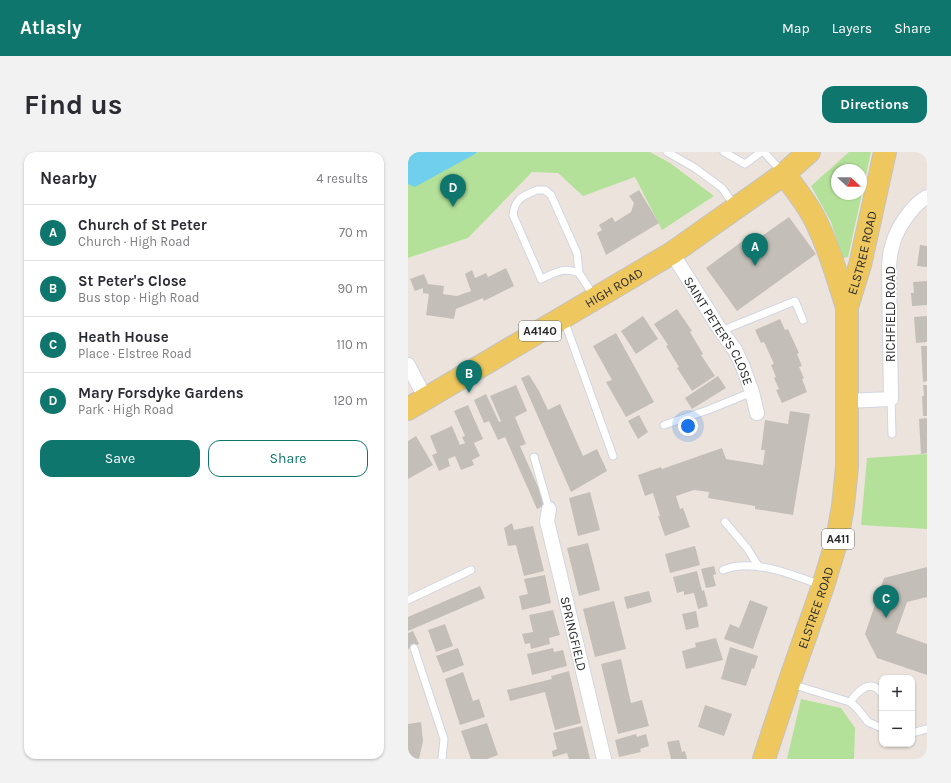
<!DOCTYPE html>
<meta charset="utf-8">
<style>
:root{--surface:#fff;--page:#f2f2f3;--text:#2b2b33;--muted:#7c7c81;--line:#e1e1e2;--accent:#0f766e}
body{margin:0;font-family:Karla,sans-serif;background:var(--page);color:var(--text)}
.controls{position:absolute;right:12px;bottom:12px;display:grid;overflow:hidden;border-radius:8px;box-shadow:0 1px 3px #0004}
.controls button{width:36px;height:36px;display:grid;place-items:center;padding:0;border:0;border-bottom:1px solid var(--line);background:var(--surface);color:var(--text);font:20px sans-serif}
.compass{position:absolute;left:423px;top:12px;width:36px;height:36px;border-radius:50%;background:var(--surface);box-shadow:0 1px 3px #0004;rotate:112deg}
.you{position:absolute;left:280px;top:274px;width:14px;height:14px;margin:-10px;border:3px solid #fff;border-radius:50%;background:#1a73e8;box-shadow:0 0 0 6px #1a73e833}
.badge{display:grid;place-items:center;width:26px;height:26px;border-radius:50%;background:var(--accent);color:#fff;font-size:13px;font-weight:700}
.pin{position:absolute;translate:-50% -33px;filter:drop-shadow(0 1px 2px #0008)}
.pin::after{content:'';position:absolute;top:21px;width:14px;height:12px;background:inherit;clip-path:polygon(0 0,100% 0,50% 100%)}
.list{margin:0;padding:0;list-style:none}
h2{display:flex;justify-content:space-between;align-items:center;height:52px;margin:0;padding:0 16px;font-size:17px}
h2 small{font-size:13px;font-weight:400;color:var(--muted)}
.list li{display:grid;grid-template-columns:26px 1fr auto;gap:12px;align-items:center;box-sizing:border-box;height:56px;padding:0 16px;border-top:1px solid var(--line)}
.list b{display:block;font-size:15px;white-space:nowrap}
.list p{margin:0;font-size:13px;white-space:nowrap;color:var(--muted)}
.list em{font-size:13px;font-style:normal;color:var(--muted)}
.actions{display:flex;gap:8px;padding:12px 16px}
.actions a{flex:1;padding:9px 0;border:1px solid var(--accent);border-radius:12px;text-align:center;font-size:14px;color:var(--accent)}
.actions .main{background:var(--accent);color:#fff}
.map{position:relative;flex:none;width:519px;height:607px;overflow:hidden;border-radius:12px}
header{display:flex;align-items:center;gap:24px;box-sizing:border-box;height:56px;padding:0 20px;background:var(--accent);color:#fff}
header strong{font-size:19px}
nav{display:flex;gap:22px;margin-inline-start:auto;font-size:14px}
.intro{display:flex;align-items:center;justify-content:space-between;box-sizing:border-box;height:96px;padding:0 24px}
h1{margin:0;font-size:28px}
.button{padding:10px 18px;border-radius:12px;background:var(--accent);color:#fff;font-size:14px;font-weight:700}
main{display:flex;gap:24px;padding:0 24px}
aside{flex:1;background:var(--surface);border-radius:12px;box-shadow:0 1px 3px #0004}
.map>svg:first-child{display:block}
</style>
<header>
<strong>Atlasly</strong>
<nav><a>Map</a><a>Layers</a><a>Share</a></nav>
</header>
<div class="intro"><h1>Find us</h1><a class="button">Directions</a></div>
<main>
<aside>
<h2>Nearby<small>4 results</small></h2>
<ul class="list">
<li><span class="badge">A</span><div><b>Church of St Peter</b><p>Church · High Road</p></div><em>70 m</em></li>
<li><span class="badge">B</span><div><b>St Peter's Close</b><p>Bus stop · High Road</p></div><em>90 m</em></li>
<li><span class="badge">C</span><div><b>Heath House</b><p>Place · Elstree Road</p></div><em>110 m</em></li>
<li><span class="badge">D</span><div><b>Mary Forsdyke Gardens</b><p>Park · High Road</p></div><em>120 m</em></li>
</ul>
<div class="actions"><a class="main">Save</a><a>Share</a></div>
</aside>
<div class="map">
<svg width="519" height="607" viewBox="0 0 519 607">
<rect width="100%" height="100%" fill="#ece4dc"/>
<path fill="#b4e199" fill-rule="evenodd" d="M 0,0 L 242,0 L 262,11 L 306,44 L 254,78 L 227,25 L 175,44 L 150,21 L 124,20 L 60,86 L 0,106 Z
M 441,0 L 463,0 L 440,105 L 435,106 L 423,70 L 403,34 ZM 429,18 L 453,18 L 453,42 L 429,42 Z
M 519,302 L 519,377 L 453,373 L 459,306 Z
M 393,547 L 433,556 L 447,576 L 446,607 L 379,607 Z"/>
<path fill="#70cfec" d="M 0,0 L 69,0 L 67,2 L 7,35 L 0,32 Z"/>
<path fill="#c4beb8" d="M 231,38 L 251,71 L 198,103 L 189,81 L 194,78 L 191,73 L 204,65 L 207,70 L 223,60 L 226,51 L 221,44 Z
M 381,65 L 408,102 L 329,159 L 298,116 L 340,85 L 344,91 Z
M 512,93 L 519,94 L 519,115 L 509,114 Z
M 98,116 L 106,134 L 76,149 L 75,146 L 48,157 L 46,167 L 18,163 L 21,142 L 15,141 L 15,136 L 7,139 L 2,127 L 16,122 L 20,132 L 36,134 L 35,142 L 49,144 L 63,139 L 57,122 L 64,118 L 67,126 L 78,121 L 80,125 Z
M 519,129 L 519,153 L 504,154 L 503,141 L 506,141 L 505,130 Z
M 269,157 L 284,179 L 282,180 L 295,202 L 293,203 L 307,224 L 284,239 L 269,216 L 271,215 L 258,194 L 260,193 L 246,172 Z
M 235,164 L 250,187 L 228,202 L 213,179 Z
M 519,164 L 519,190 L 508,191 L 506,165 Z
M 372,167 L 377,178 L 380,177 L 391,201 L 389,202 L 394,214 L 391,215 L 396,226 L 394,227 L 399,240 L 374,251 L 368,238 L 371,237 L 366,226 L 368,225 L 363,213 L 366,212 L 356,190 L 353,191 L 347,178 Z
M 208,181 L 246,250 L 218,265 L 198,230 L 204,228 L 185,194 Z
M 513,194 L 519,194 L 519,229 L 515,230 Z
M 121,223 L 131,239 L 140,258 L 152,252 L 175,304 L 189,297 L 199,319 L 163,340 L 113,226 Z
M 310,224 L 318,236 L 284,257 L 277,246 Z
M 108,233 L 119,259 L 107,265 L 118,292 L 112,294 L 138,353 L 129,357 L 97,285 L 90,288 L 81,269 L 76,271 L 66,248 L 78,242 L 91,270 L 93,269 L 82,244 Z
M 515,233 L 519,233 L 519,264 L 515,264 L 514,244 L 516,244 Z
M 60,253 L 75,287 L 66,291 L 72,304 L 64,308 L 66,313 L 53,318 L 47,304 L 40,307 L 42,314 L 31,319 L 24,303 L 29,301 L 22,284 L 44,274 L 52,293 L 57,291 L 54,285 L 57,284 L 46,259 Z
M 382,259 L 402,262 L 385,363 L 347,357 L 347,354 L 300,346 L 301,340 L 286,338 L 268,344 L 272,357 L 275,356 L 282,375 L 257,384 L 250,364 L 252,364 L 245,341 L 237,344 L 230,323 L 253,315 L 254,317 L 314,296 L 318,307 L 355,313 L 357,298 L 353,298 L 357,268 L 380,272 Z
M 231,263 L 240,280 L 230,287 L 220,269 Z
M 519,266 L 519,301 L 513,302 L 511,267 Z
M 8,284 L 25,313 L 0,327 L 0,289 Z
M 182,340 L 192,378 L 170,384 L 161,346 Z
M 104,371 L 106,378 L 125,374 L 136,419 L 116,424 L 108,393 L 100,394 L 96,376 Z
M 180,391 L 192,438 L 171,444 L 159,396 Z
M 287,394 L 292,413 L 262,421 L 257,402 Z
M 306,414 L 308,422 L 305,423 L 308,434 L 298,436 L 293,417 Z
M 519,415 L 519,445 L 499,450 L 488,481 L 519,492 L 519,523 L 469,506 L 457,482 L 476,426 Z
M 289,419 L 294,439 L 296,438 L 300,454 L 290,457 L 286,441 L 276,443 L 276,439 L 269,441 L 265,425 Z
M 137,423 L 143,451 L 114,458 L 111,444 L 120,442 L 116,427 Z
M 72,434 L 77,446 L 0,479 L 0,465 Z
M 241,439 L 244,450 L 219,457 L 216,445 Z
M 342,448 L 360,455 L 345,497 L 316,487 L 322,472 L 331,476 Z
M 206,449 L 218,497 L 187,505 L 175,457 Z
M 145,458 L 152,483 L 141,486 L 142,492 L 123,497 L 122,491 L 117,492 L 114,482 L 125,480 L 121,463 Z
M 288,459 L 291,475 L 278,478 L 274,462 Z
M 37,472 L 45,494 L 28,500 L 20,478 Z
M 5,479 L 11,492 L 0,497 L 0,481 Z
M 308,486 L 315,508 L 278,517 L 274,499 L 288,495 L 287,491 Z
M 322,495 L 350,504 L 346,517 L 344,516 L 338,534 L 313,527 Z
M 50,496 L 56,513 L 35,521 L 28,504 Z
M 145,496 L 146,500 L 155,498 L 159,514 L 124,523 L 119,502 Z
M 213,507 L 223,551 L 234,548 L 241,574 L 210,582 L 193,512 Z
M 161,519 L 173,571 L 147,578 L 137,540 L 102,549 L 99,538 L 144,527 L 143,524 Z
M 55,520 L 65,549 L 71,547 L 77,565 L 52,573 L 37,527 Z
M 297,553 L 324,562 L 316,584 L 290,575 Z
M 13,570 L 15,589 L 11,607 L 0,607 L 0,572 Z
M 79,571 L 90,603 L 79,607 L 63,607 L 53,579 Z
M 174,574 L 182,607 L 161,607 L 159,601 L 145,605 L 144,599 L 149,597 L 145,581 Z
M 228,582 L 229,585 L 238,582 L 241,594 L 232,597 L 233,600 L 211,605 L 207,588 Z
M 271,588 L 274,600 L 277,599 L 279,607 L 263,607 L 259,590 Z"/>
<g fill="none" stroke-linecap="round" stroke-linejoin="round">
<defs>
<path id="lane" d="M 259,0 L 287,16 L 314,36 L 327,54
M 316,0 L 337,12 L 353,0
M 356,0 L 375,21
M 129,38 L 137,38 L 143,43 L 169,101 L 171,121 C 154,115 149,120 133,127 L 105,63 C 107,46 115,44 129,38 Z
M 171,121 L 186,144
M 156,168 L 205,304
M 313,179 L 387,149 L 395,168
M 483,247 L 484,282
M 256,273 L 300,258 L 344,240
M 126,305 L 141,357
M 317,370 L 339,396 L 351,415
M 315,418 C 320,416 327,414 333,414 C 360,412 388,424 413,433
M 0,448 L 63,418
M 6,496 L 36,587 L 34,607
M 383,532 L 442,550 L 449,556 L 460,570 L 474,576
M 442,550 C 450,539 463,525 474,542
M 504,581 L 519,577"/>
<g id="street">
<path id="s1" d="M 264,101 L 313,179 L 327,198 L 335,215 L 344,240 L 349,261"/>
<path d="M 0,213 L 18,247"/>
<path d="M 438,249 L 483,247 L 481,119 C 481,109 482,100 485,91 C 489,76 505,52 519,45"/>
<path id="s2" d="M 141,357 L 139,369 L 196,607"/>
</g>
<g id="primary">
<path d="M 376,22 C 389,39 403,57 411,76 C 423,101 430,128 439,155"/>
<path id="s3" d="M 0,257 L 264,101 L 376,22 L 401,0"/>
<path id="s4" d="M 356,607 L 381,531 L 415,434 L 429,388 L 435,354 L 439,315 L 439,155 L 452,113 L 477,0"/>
</g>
</defs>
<use href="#lane" stroke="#d1d5e2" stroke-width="9"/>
<use href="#street" stroke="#d1d5e2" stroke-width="16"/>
<use href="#primary" stroke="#c3c3c3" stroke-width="24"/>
<use href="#lane" stroke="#fff" stroke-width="7"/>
<use href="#street" stroke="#fff" stroke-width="14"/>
<use href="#primary" stroke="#eec85f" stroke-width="22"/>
</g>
<g text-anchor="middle" stroke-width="3.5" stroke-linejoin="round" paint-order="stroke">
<g fill="#fff" stroke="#6a6a6a" stroke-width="1">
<rect x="111" y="169" width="42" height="20" rx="3"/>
<rect x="414" y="377" width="32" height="20" rx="3"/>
</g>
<g font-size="12" font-weight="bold" fill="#2a2a2a">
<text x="132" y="183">A4140</text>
<text x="430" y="391">A411</text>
</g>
<g font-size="13" fill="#2a2a2a" stroke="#fff">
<text dy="5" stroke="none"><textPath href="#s4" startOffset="521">ELSTREE ROAD</textPath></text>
<text dy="5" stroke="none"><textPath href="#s3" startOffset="239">HIGH ROAD</textPath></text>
<text transform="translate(482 162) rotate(-90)" y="5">RICHFIELD ROAD</text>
<text dy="5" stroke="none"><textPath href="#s1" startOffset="91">SAINT PETER'S CLOSE</textPath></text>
<text dy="5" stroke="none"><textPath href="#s4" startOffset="160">ELSTREE ROAD</textPath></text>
<text dy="5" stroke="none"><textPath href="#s2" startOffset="128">SPRINGFIELD</textPath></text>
</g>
</g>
</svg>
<div class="controls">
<button>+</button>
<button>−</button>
</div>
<svg class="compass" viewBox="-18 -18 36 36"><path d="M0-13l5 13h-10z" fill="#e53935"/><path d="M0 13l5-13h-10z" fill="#7c7c81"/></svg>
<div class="you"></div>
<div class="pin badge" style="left:347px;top:114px">A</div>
<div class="pin badge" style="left:61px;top:241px">B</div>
<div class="pin badge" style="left:478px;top:466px">C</div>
<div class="pin badge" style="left:45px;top:55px">D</div>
</div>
</main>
